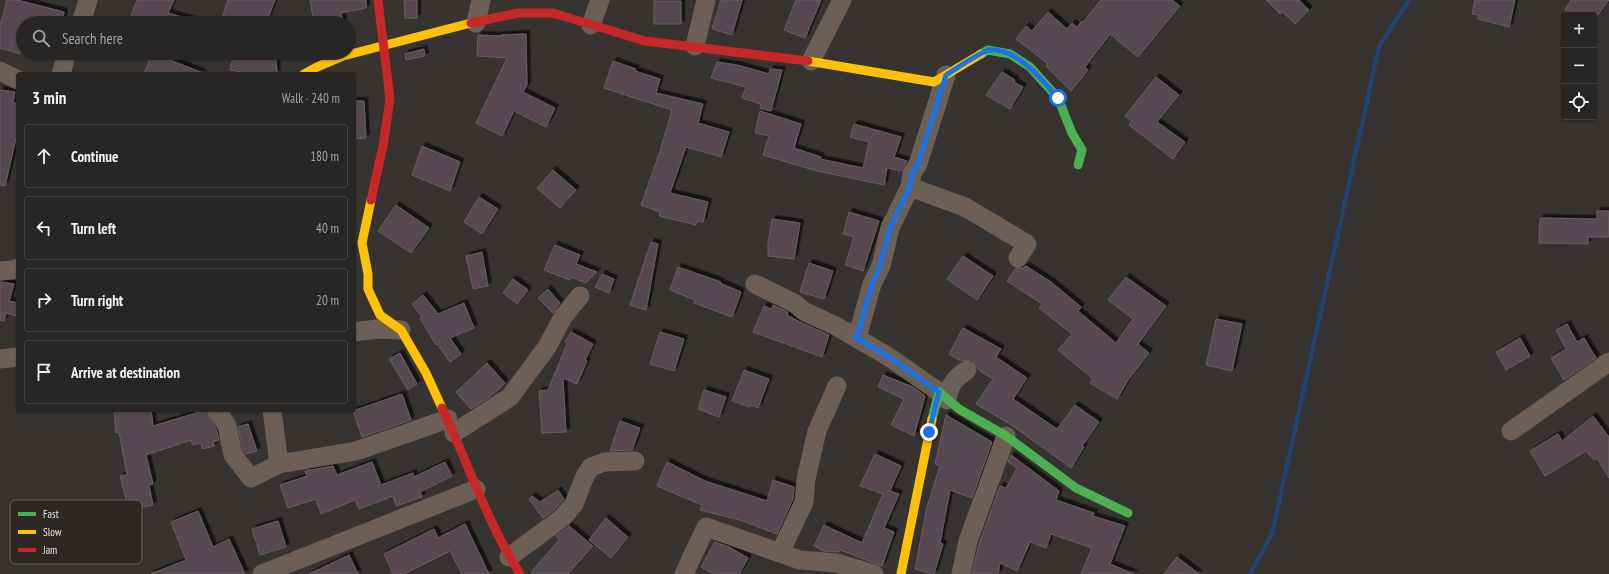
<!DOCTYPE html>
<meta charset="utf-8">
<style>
:root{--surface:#282624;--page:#343231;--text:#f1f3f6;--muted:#a5a5a6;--line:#444341}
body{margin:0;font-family:"PT Sans Narrow",sans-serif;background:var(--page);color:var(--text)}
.controls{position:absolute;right:12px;top:12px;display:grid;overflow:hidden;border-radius:4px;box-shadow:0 1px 3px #0004}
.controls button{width:36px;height:36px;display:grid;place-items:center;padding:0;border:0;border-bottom:1px solid var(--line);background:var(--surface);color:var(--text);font:20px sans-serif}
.stop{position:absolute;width:12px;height:12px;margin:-9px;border:3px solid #1a73e8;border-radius:50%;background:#fff}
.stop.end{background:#1a73e8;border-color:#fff;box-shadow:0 1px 4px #0008}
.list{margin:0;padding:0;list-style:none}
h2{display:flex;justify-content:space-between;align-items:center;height:52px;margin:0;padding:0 16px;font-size:17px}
h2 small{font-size:13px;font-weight:400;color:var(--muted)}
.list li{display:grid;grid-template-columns:26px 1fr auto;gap:12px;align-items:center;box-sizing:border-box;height:64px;margin:0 8px 8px;padding:0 8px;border:1px solid var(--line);border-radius:4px}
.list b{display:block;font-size:15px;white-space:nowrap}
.list em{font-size:13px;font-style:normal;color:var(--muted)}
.icon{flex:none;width:22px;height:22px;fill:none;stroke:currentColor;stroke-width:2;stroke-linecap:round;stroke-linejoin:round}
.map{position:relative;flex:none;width:1609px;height:574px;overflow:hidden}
.search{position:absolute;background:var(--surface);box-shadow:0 1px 3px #0004;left:16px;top:16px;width:340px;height:44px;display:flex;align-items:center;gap:10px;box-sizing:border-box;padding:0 14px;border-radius:22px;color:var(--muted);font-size:15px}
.panel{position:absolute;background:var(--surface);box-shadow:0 1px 3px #0004;left:16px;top:72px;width:340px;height:340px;border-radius:4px}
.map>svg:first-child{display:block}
</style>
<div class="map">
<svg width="1609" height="574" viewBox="0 0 1609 574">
<defs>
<filter id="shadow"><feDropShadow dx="3.5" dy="-3.5" stdDeviation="0" flood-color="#0009"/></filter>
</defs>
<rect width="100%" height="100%" fill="#363330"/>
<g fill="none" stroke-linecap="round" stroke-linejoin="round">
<path stroke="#234373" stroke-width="4.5" d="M 1250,574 L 1272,534 L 1379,47 L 1409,0"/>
</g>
<path fill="#564a51" stroke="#646161" filter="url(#shadow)" d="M 7,0 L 17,0 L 64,12 L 62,23 L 23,23 L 23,42 L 20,54 L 0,48 L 0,26 Z
M 137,0 L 174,0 L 168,13 L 192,20 L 191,23 L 128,23 Z
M 228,0 L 275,0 L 266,23 L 220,23 Z
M 310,0 L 366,0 L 366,8 L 341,13 L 343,23 L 314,23 Z
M 404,0 L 417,0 L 417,18 L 405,18 Z
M 721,0 L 742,0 L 732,35 L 712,29 Z
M 796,0 L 821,0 L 805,38 L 784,30 Z
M 1101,0 L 1172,0 L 1180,6 L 1138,57 L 1110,34 L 1085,67 L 1088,70 L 1071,91 L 1046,66 L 1048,64 L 1016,39 L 1026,26 L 1032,31 L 1048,12 L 1067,29 L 1072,23 L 1077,27 L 1082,21 L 1083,22 Z
M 1266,0 L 1299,0 L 1309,10 L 1295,24 L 1283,12 L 1280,14 Z
M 1475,0 L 1515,0 L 1509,27 L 1478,19 L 1479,15 L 1472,14 Z
M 1571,0 L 1609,0 L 1598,15 L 1574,15 L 1565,10 Z
M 654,1 L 681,1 L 681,24 L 654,24 Z
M 526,34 L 527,85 L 523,92 L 555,108 L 546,127 L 514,111 L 502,136 L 476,123 L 507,58 L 477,56 L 478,35 L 501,36 L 501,35 Z
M 424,49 L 425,56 L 406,60 L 405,54 Z
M 152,53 L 203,73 L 203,74 L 144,74 Z
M 234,53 L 260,53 L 276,56 L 277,74 L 252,74 L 230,70 Z
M 613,61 L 636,69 L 635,71 L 660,79 L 656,93 L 703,104 L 698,123 L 729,132 L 721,157 L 686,147 L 670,193 L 708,202 L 703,222 L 697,221 L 696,225 L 659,216 L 660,212 L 641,205 L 660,151 L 672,110 L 604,88 Z
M 717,62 L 737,65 L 769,74 L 770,69 L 782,70 L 771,111 L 760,108 L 761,104 L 742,98 L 746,87 L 711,78 Z
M 1002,72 L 1015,80 L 1014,82 L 1023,87 L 1010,109 L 986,95 Z
M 1156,77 L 1179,95 L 1157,122 L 1185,142 L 1173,159 L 1129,125 L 1132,121 L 1125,116 Z
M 0,90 L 15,92 L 13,103 L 18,103 L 16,138 L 5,186 L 0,185 Z
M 354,101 L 364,101 L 366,138 L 354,139 Z
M 760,111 L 801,124 L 794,148 L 821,157 L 820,159 L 863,168 L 869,142 L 850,137 L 854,124 L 901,137 L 894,157 L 907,161 L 901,171 L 887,168 L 884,185 L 817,171 L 763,155 L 769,136 L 755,133 Z
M 422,146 L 460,162 L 450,191 L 412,175 Z
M 553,170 L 576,190 L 560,208 L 537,188 Z
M 479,197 L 498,209 L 482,234 L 464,222 Z
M 396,205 L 429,228 L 411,253 L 378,231 Z
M 1597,211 L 1609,211 L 1609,237 L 1588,237 L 1588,244 L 1539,243 L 1540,218 L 1597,219 Z
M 849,212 L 879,221 L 863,271 L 845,265 L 854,237 L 843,234 Z
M 772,219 L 800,223 L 794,259 L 768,256 L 768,243 Z
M 651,242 L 658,244 L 646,310 L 630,305 Z
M 555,245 L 580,255 L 576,264 L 597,272 L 586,283 L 571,277 L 570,280 L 544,270 Z
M 482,252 L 488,286 L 473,289 L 466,256 Z
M 963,256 L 993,276 L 977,300 L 947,279 Z
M 809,263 L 833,271 L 824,299 L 800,292 Z
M 1026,266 L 1051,282 L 1081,307 L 1078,311 L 1116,343 L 1133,319 L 1108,300 L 1126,277 L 1166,306 L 1138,344 L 1149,353 L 1128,380 L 1117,399 L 1090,383 L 1093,379 L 1058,350 L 1072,334 L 1039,308 L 1042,304 L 1007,281 L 1016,268 L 1023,268 Z
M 678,267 L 721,282 L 720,283 L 741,292 L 732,317 L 694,303 L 695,300 L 670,290 Z
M 602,274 L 614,279 L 609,293 L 595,287 Z
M 513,279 L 528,290 L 517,304 L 503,293 Z
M 0,282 L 14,284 L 9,301 L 18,303 L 18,316 L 6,313 L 4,321 L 0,320 Z
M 548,289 L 560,303 L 553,313 L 538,298 Z
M 423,295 L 438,314 L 464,303 L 474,328 L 450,338 L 461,354 L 450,362 L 437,344 L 436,345 L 420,318 L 422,317 L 412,304 Z
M 773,305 L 788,312 L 787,315 L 800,322 L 829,335 L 822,357 L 753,332 L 764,306 L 772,309 Z
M 1216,319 L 1242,324 L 1232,371 L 1206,365 Z
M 1567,324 L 1577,342 L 1584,338 L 1596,358 L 1564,380 L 1551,358 L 1566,349 L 1556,330 Z
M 963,328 L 1001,349 L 996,357 L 1027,378 L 1013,399 L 1057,429 L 1075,405 L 1099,422 L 1082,446 L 1084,447 L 1071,468 L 1013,426 L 976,404 L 993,379 L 981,372 L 972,360 L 961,361 L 949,354 Z
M 571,332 L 593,344 L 585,360 L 587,361 L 577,384 L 563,378 L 566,432 L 542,433 L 539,391 L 548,390 L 567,344 L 565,342 Z
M 660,332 L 684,339 L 674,371 L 650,364 Z
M 1520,338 L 1530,356 L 1506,370 L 1496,352 Z
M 400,353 L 417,384 L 408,390 L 389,359 Z
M 487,363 L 505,383 L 490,397 L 471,409 L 456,392 Z
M 744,370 L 769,379 L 758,408 L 751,405 L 750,407 L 732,401 Z
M 883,375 L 913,387 L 925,396 L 914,436 L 891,425 L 904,399 L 878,387 Z
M 704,390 L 726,397 L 719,417 L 698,409 Z
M 402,394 L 411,420 L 362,437 L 353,411 Z
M 114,410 L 151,410 L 153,426 L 206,410 L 216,429 L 219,440 L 213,442 L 214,446 L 202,449 L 201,443 L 193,445 L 191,440 L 146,455 L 153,484 L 149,485 L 153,505 L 129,510 L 120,476 L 127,475 L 119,432 L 116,433 Z
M 946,415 L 992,442 L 972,498 L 950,490 L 940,543 L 943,544 L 934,574 L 932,574 L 915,569 L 927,507 L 940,466 L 935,464 Z
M 1593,416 L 1609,437 L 1609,478 L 1597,458 L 1594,460 L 1586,451 L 1545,476 L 1530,451 L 1558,434 L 1562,441 Z
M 620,421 L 640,428 L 632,450 L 610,451 Z
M 248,424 L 257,451 L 246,454 L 243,450 L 238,427 Z
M 875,454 L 901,466 L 890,491 L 899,494 L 884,528 L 894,532 L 882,566 L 840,550 L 839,552 L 824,551 L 814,546 L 824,525 L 862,543 L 883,494 L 860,486 Z
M 1011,455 L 1059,491 L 1056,500 L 1094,513 L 1093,516 L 1125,526 L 1110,564 L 1134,574 L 1081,574 L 1092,548 L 1051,534 L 1046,548 L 1030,542 L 1017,571 L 1000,563 L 998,574 L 972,574 L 979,544 L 1000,486 L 1006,488 L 1017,468 L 1008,462 Z
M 372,462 L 381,485 L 413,473 L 414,477 L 445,462 L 452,476 L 420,492 L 422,497 L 396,506 L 393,496 L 359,509 L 355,500 L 321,514 L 316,499 L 288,508 L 280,485 L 307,476 L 305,471 L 333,466 L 337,475 Z
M 667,462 L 705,481 L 767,501 L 773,480 L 794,487 L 793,499 L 777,534 L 743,521 L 700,510 L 702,505 L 657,486 Z
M 558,490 L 564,499 L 554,510 L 543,518 L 529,499 L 532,496 L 540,502 Z
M 198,511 L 213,547 L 229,539 L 245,574 L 151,574 L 186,560 L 171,522 Z
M 606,518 L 628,537 L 611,558 L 589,540 Z
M 278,521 L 286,547 L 260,555 L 252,529 Z
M 465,524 L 489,574 L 462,574 L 450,551 L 404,574 L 393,574 L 384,554 L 434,529 L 438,538 Z
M 569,526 L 593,546 L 568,574 L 532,574 L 532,571 L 559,540 L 556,536 Z
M 715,542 L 729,547 L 748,558 L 739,574 L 714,574 L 701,567 Z
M 349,555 L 358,574 L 309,574 Z
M 1177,557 L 1199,574 L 1164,574 Z"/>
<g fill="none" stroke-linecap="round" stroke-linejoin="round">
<path stroke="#6c5f55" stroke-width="19" d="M 81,23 L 88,0
M 476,23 L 481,0
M 591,25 L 600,0
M 695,46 L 706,0
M 811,61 L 842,0
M 0,71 L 18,80
M 61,74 L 67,53
M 910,187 L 965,207 L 1027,244 L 1018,258
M 0,271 L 13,270 L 18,268
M 755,284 L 794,303 L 805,312 L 836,326 L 889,357 L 939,392
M 354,332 L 377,329 L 401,330
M 855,337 L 859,331 L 872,284 L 881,266 L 890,228 L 910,187 L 912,173 L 918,164 L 946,75
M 0,359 L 18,357
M 947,400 C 949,385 955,378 967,370
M 217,410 L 227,426 L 233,455 L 251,478 L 279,464 L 356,451 L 448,419
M 272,410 L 279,464
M 1511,431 L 1609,362
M 454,433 L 510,397 L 547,347 L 563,317 L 580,296
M 780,553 L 800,560 L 837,563 L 874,574
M 509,557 L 562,518 L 574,504 L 585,476 L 591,467 L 604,462 L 635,461
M 262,574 L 476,489
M 684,574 L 706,527 L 780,553 L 804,502 L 806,479 L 817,431 L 837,386
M 961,574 L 968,541 L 1006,436"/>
<path stroke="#4caf50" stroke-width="9" d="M 981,54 L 988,50 L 1010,54 L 1030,67 L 1058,98 L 1072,133 L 1082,150 L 1078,165
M 932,419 L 939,392 L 959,409 L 1006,436 L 1076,488 L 1128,513"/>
<path stroke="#ffc107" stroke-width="9" d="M 808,61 L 934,82 L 981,54
M 304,74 L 317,67 L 343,56 L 471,23
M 371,200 L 362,243 L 368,274 L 368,289 L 380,315 L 401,330 L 426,373 L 442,408
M 901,574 L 932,419"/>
<path stroke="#c62828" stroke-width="9" d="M 471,23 L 518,13 L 553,13 L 645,41 L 808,61
M 371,200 L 383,146 L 390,99 L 378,0
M 442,408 C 468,463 487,522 520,574"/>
</g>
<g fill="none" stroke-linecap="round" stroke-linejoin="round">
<path stroke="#1a73e8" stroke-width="5" d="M 929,432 L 939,392 L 889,357 L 855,337 L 859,331 L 872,284 L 880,266 L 890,228 L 910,187 L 912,173 L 918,164 L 946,75 C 954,70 982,51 989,50 C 1016,47 1042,80 1058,98"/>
</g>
<rect x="10" y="500" width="132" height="64" rx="6" fill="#2e2824" stroke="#66615d" stroke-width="1"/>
<rect x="18" y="512" width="18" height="4" fill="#4caf50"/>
<rect x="18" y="530" width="18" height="4" fill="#ffc107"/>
<rect x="18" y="548" width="18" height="4" fill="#c62828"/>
<g font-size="11" fill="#eae6e3">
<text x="43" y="518">Fast</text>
<text x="43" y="536">Slow</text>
<text x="43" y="554">Jam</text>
</g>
</svg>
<div class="controls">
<button>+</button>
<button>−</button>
<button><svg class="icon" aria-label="locate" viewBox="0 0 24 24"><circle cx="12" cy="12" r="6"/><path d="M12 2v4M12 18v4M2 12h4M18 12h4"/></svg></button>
</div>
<div class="stop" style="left:1058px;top:98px"></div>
<div class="stop end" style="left:929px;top:432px"></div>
<div class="search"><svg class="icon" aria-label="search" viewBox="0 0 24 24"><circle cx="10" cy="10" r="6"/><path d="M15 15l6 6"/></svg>Search here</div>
<section class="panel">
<h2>3 min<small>Walk · 240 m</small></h2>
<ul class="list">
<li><svg class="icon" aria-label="ahead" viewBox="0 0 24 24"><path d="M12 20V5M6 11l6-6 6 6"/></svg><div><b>Continue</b></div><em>180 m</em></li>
<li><svg class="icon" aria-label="left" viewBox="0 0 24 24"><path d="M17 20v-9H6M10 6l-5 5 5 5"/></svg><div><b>Turn left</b></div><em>40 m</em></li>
<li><svg class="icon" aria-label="right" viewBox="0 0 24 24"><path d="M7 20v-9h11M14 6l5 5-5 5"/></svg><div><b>Turn right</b></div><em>20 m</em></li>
<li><svg class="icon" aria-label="arrive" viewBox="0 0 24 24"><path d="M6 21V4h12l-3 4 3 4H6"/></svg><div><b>Arrive at destination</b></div></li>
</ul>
</section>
</div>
